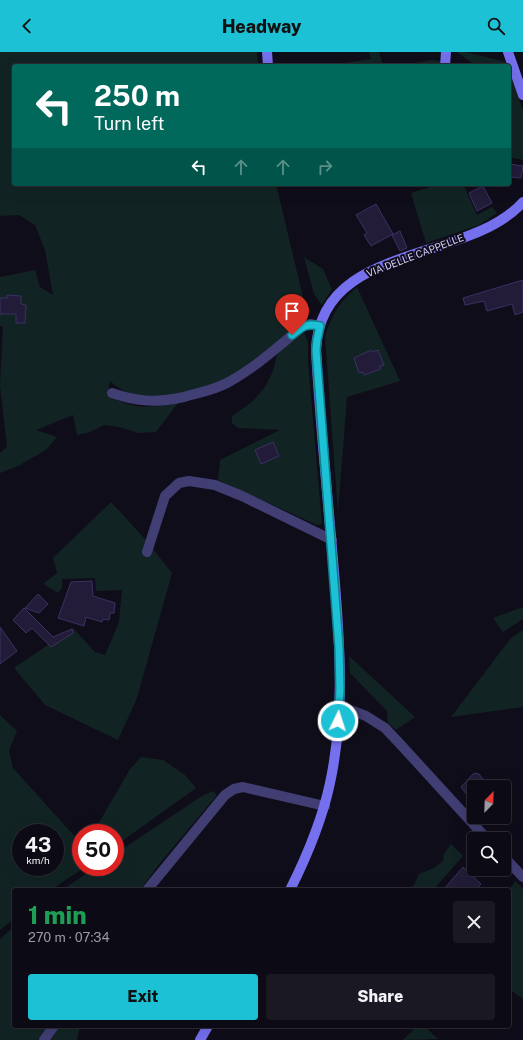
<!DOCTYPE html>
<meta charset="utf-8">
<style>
:root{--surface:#0c0a14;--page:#1a1822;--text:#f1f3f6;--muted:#9a9aa0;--line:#2c2b34;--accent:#1cc1d6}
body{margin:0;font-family:"Public Sans",sans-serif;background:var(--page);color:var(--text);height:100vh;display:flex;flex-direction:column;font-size:15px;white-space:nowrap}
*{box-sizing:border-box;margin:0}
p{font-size:13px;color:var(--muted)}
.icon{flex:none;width:22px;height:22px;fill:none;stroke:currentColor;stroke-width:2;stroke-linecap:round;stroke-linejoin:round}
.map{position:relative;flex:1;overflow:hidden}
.panel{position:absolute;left:12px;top:836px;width:499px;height:140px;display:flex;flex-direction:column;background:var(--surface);border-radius:4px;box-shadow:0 4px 16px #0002,0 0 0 1px var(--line)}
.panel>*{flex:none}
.top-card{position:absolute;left:12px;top:12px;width:499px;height:122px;border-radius:4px;box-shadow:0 4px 16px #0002,0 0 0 1px var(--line);background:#00695c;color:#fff;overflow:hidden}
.needle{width:26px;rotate:23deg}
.buttons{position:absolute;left:467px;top:728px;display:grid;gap:8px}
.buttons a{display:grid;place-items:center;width:44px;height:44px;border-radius:4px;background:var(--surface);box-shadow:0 4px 16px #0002,0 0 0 1px var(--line);font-size:20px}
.speed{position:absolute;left:12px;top:772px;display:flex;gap:8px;font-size:20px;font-weight:700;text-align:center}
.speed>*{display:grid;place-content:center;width:52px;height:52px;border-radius:50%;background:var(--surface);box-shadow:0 4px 16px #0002,0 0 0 1px var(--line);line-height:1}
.speed small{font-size:10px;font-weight:400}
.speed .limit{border:6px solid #d22;background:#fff;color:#111}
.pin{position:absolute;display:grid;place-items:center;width:34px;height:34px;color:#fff;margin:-41px -17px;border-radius:50% 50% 50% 0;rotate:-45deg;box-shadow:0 0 4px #0007}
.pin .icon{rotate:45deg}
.me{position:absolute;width:44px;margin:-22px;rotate:4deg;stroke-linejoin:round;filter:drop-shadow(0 0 3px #0008)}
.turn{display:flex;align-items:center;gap:14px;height:84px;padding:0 16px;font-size:18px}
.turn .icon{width:52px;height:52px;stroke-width:2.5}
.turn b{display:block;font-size:28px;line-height:34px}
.lanes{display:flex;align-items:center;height:38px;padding:0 16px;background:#0003;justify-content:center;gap:20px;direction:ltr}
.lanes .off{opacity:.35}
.round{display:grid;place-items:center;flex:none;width:42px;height:42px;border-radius:4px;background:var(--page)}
.headline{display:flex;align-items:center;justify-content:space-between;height:68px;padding:0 16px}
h1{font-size:24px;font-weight:800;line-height:30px;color:#1e9e55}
.action{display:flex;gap:8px;margin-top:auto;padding:8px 16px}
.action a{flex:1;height:46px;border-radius:4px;background:var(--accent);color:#111;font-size:16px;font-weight:800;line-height:46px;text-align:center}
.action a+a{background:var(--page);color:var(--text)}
header{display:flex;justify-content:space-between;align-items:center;height:52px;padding:0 16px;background:var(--accent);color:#111;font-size:18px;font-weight:800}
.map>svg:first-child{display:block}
</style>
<header><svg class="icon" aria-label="back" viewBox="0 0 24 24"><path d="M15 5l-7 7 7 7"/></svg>Headway<svg class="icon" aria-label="search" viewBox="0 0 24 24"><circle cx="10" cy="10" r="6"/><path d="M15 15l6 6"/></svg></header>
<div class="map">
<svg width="523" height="988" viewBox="0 0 523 988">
<rect width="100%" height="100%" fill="#100d1a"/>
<path fill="#112423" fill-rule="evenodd" d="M0,0H257L258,14H14V132H276L303,245L299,258L302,272C277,291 252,317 223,330C206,337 189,339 172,342C147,347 129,346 110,329L107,343C132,357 150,357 178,351L156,380L139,381L119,375L104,373L90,380L77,383L73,363L36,378L57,385L46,398L18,414L0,421V401L7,395L0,334L3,274H0V225L35,218L40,235L53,243L45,198L35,173L19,163L0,164Z
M369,0H379L383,14H338L342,11L371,7Z
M457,0H466L506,10L508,14H476Z
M431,8L440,9L439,14H399Z
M509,18L523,59V108L509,105Z
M439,132H463L477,163L492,155L497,161L479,173L426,191L411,141Z
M304,205L323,217L332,237L322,253L314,242Z
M357,235L400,329L347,345L338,460L325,285C332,262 339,251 357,235Z
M303,277L308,291V310L322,472L317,473L218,428L220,408L280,378L238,376L232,371V364L252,350L265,335L273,319L278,299Z
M111,450L145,487L172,521L137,646L118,688L45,653L14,616L73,576L95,600L105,603L119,570L122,538L96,539L95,526L62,527V536L58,541L43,532L57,521L53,506Z
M523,555V567L503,580L493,566Z
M523,578V655L451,665L511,586Z
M349,604L415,665L396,678L388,671L387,659L350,621Z
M0,663L17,679L9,698L13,716L78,788L81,789V815H85L51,838H14V867L0,878ZM21,781H55V815H21Z
M141,705L163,708L185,723L196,736L115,794V781H93L130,717Z
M213,739L217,743L160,811L140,838H62L96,815H115V802L202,744Z
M451,792L463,804L433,838H410L414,833L419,822L434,816L443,809L444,802Z
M516,829L523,837V947L509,937V838H508Z
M14,875V974H49L38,988H0V887Z
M60,974H80L77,988H50Z
M417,974H424L438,987L403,988Z"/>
<path fill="#221c39" stroke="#3b3162" d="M509,112L523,114L521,126L509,125Z
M483,134L492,151L477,159L469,141Z
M376,152L393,182L371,194L364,183L367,181L356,163Z
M400,179L407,196L400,199L392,183Z
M523,228V260L515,263L512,252L487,259L484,249L465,253L463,246Z
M7,243L21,244V252L26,253L25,271H16V262H0V246H7Z
M371,298L372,300L378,298L384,313L380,314L381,317L364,323L363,320L359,321L354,306Z
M273,390L279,404L261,412L255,398Z
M92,529L93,544L115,551L114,561H110L109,568L103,567L102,570L86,565L84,574L58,566L71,530Z
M38,542L48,552L39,561L25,556Z
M24,556L53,585L72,577L73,581L51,595L32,576L26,581L13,568Z
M0,575L17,599L0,612Z
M474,721L479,722L483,727L478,735H474L467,743L461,735Z
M463,815L481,832L476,838H443Z"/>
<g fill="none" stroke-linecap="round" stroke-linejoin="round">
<path stroke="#413e74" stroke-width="10" d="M112,341C138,350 156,351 184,345C198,341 214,338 227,331C255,316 279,294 303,274L310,272L320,274
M147,500L165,444L179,431L189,429L215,433L242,444L332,488
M147,838L225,743L234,737L243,735L325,754
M44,988L54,974"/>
<path stroke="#413e74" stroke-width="10" d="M340,654L366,664L385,676L401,693L487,787
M504,805L523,825"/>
<path stroke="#7570ed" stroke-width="10" d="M267,0L268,14
M508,0L523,43
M445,14L446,0
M290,838C307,804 322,769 330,731C345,662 340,591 334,520C328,446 320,372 316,298C320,190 468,212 523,150
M200,988L208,974"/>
</g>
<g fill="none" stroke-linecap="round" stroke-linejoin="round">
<defs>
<path id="route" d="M292,283C303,274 306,271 320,274L317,288L316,298L339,595L340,638L338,669"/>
</defs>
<use href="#route" stroke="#127d8b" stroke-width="10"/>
<use href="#route" stroke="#1cc1d6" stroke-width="7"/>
</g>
<g text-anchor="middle" stroke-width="4" stroke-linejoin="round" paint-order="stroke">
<g font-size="10" fill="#d3cdf9" stroke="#100d1a">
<text transform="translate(415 203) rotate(-21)" y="4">VIA DELLE CAPPELLE</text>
</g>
</g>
</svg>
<div class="buttons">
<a><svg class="needle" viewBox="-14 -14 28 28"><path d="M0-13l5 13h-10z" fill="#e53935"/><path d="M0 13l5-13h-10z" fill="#9a9aa0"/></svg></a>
<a><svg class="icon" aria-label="search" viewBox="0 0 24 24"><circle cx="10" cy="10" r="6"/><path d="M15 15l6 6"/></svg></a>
</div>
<div class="speed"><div>43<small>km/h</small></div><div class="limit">50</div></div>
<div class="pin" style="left:292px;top:283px;background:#d93025"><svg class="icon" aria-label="arrive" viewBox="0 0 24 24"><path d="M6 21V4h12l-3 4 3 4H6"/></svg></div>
<svg class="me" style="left:338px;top:669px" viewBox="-20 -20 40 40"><circle r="17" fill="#1cc1d6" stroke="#fff" stroke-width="3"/><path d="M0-11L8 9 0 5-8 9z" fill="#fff"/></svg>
<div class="top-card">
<div class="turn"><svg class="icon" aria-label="left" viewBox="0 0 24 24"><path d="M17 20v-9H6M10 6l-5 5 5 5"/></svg><div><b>250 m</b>Turn left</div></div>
<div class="lanes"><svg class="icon" aria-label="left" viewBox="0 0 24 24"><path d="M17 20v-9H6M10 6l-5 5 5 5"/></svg><svg class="icon off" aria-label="ahead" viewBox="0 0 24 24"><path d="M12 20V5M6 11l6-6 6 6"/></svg><svg class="icon off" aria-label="ahead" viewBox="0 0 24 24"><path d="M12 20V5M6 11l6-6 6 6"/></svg><svg class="icon off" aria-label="right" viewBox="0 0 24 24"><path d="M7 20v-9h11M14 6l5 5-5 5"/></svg></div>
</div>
<section class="panel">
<div class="headline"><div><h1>1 min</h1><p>270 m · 07:34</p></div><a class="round"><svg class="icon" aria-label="close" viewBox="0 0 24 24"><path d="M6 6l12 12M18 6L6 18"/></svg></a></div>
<div class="action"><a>Exit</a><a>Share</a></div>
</section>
</div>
